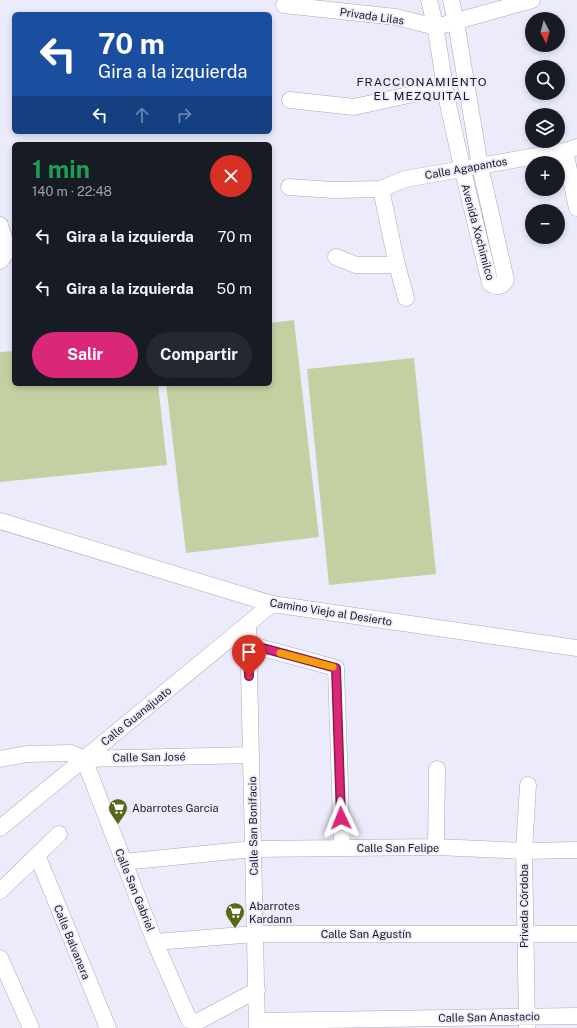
<!DOCTYPE html>
<html lang="es">
<meta charset="utf-8">
<style>
:root{--surface:#171b24;--page:#242831;--text:#f1f3f6;--muted:#9ea1a6;--accent:#db2777}
body{margin:0;font-family:"Public Sans",sans-serif;background:var(--page);color:var(--text);height:100vh;display:flex;flex-direction:column;font-size:15px;white-space:nowrap}
*{box-sizing:border-box;margin:0}
p{font-size:13px;color:var(--muted)}
.icon{flex:none;width:22px;height:22px;fill:none;stroke:currentColor;stroke-width:2;stroke-linecap:round;stroke-linejoin:round}
.map{position:relative;flex:1;overflow:hidden}
.details{position:absolute;left:12px;top:142px;width:260px;height:244px;display:flex;flex-direction:column;background:var(--surface);border-radius:6px;box-shadow:0 2px 6px #0003}
.details>*{flex:none}
.guide{position:absolute;left:12px;top:12px;width:260px;height:122px;border-radius:6px;box-shadow:0 2px 6px #0003;background:#1a4fa0;color:#fff;overflow:hidden}
.needle{width:26px;rotate:174deg}
.controls{position:absolute;left:525px;top:12px;display:grid;gap:8px}
.controls a{display:grid;place-items:center;width:40px;height:40px;border-radius:50%;background:var(--surface);box-shadow:0 2px 6px #0003;font-size:20px}
.pin{position:absolute;display:grid;place-items:center;width:34px;height:34px;color:#fff;margin:-41px -17px;border-radius:50% 50% 50% 0;rotate:-45deg;box-shadow:0 0 4px #0007}
.pin .icon{rotate:45deg}
.me{position:absolute;width:44px;margin:-22px;rotate:358deg;stroke-linejoin:round;filter:drop-shadow(0 0 3px #0008)}
.turn{display:flex;align-items:center;gap:14px;height:84px;padding:0 20px;font-size:18px}
.turn .icon{width:52px;height:52px;stroke-width:2.5}
.turn b{display:block;font-size:28px;line-height:34px}
.lanes{display:flex;align-items:center;height:38px;padding:0 20px;background:#0003;justify-content:center;gap:20px;direction:ltr}
.lanes .off{opacity:.35}
.round{display:grid;place-items:center;flex:none;width:42px;height:42px;border-radius:21px;background:var(--page)}
.summary{display:flex;align-items:center;justify-content:space-between;height:68px;padding:0 20px}
h1{font-size:24px;font-weight:700;line-height:30px;color:#1e9e55}
.action{display:flex;gap:8px;margin-top:auto;padding:8px 20px}
.action a{flex:1;height:46px;border-radius:24px;background:var(--accent);color:#fff;font-size:16px;font-weight:700;line-height:46px;text-align:center}
.action a+a{background:var(--page);color:var(--text)}
ul{padding:0;list-style:none}
li{display:flex;align-items:center;gap:12px;height:52px;padding:0 20px}
li div{flex:1}
li b{display:block;font-size:15px}
li em{font-style:normal}
.map>svg:first-child{display:block}
</style>
<div class="map">
<svg width="577" height="1028" viewBox="0 0 577 1028">
<rect width="100%" height="100%" fill="#ecebfc"/>
<path fill="#c3d1a2" d="M294,320L319,537L186,553L166,384H270V323Z
M14,351V384H158L167,465L0,482V352Z
M414,358L436,574L329,585L307,369Z"/>
<g fill="none" stroke-linecap="round" stroke-linejoin="round">
<defs>
<path id="minor" d="M429,0C438,33 441,66 447,99C460,161 475,222 490,283C496,288 502,287 506,280L480,166L456,22L451,0
M284,5L396,17L436,27L532,0
M290,100L354,107L445,87
M565,151L577,208
M289,187L333,190L381,189L405,179L565,151L577,147
M381,189L397,265L406,298
M0,225C4,238 11,251 0,261
M336,257L356,265H397
M0,521L272,604L577,648
M248,624L257,1028
M248,644L336,668L342,848
M0,759L27,754L71,753L84,759L251,755
M84,759L155,942L189,1020L197,1022L257,990
M0,828L272,604
M436,847L437,769
M37,855L108,1028
M123,862L253,849L436,847L524,851L577,850
M0,891L59,834
M155,942L255,934H577
M0,958L31,1028
M257,1021L577,1016
M527,1028L524,851L528,785"/>
</defs>
<use href="#minor" stroke="#a9a8b8" stroke-width="17"/>
<use href="#minor" stroke="#fff" stroke-width="16"/>
</g>
<g fill="none" stroke-linecap="round" stroke-linejoin="round">
<defs>
<path id="route" d="M249,676L248,644L336,668L341,818"/>
</defs>
<use href="#route" stroke="#8e194d" stroke-width="10"/>
<use href="#route" stroke="#db2777" stroke-width="7"/>
<path stroke="#f59e0b" stroke-width="7" d="M280,653L333,667"/>
</g>
<defs>
<symbol id="supermarket-pin" viewBox="-11 -11 22 30"><path d="M0 17L-7.5 6A9.5 9.5 0 1 1 7.5 6Z" fill="#576914" stroke="#ecebfc"/><path d="M-6-5.5h2.5l.6 2H6L4.5 2H-2.5L-4.4-4H-6ZM-1.5 3.2a1.3 1.3 0 1 0 .1 0ZM3 3.2a1.3 1.3 0 1 0 .1 0Z" fill="#fff"/></symbol>
</defs>
<g fill-rule="evenodd">
<use href="#supermarket-pin" x="107" y="797" width="22" height="30"/>
<use href="#supermarket-pin" x="224" y="901" width="22" height="30"/>
</g>
<g text-anchor="middle" stroke-width="3.5" stroke-linejoin="round" paint-order="stroke">
<g font-size="11" fill="#19191f" stroke="#ecebfc">
<text transform="translate(372 16) rotate(8)" y="4">Privada Lilas</text>
<text transform="translate(466 168) rotate(-10)" y="4">Calle Agapantos</text>
<text transform="translate(478 232) rotate(75)" y="4">Avenida Xochimilco</text>
<text transform="translate(331 612) rotate(9)" y="4">Camino Viejo al Desierto</text>
<text transform="translate(136 716) rotate(-39)" y="4">Calle Guanajuato</text>
<text transform="translate(149 757) rotate(-1)" y="4">Calle San José</text>
<text transform="translate(253 826) rotate(-91)" y="4">Calle San Bonifacio</text>
<text x="398" y="852">Calle San Felipe</text>
<text transform="translate(135 890) rotate(68)" y="4">Calle San Gabriel</text>
<text transform="translate(524 906) rotate(-90)" y="4">Privada Córdoba</text>
<text x="366" y="938">Calle San Agustín</text>
<text transform="translate(72 942) rotate(68)" y="4">Calle Balvanera</text>
<text transform="translate(489 1017) rotate(-1)" y="4">Calle San Anastacio</text>
</g>
<g font-size="11" fill="#19191f" stroke="#ecebfc" text-anchor="start">
<text x="132" y="812">Abarrotes Garcia</text>
<text x="249" y="910">Abarrotes<tspan x="249" dy="13">Kardann</tspan></text>
</g>
<g font-size="12" letter-spacing="1" fill="#19191f" stroke="#ecebfc">
<text x="422" y="86">FRACCIONAMIENTO<tspan x="422" dy="14">EL MEZQUITAL</tspan></text>
</g>
</g>
</svg>
<div class="controls">
<a><svg class="needle" viewBox="-14 -14 28 28"><path d="M0-13l5 13h-10z" fill="#e53935"/><path d="M0 13l5-13h-10z" fill="#9ea1a6"/></svg></a>
<a><svg class="icon" aria-label="search" viewBox="0 0 24 24"><circle cx="10" cy="10" r="6"/><path d="M15 15l6 6"/></svg></a>
<a><svg class="icon" aria-label="layers" viewBox="0 0 24 24"><path d="M12 4l9 5-9 5-9-5zM3 14l9 5 9-5"/></svg></a>
<a>+</a>
<a>−</a>
</div>
<div class="pin" style="left:249px;top:676px;background:#d93025"><svg class="icon" aria-label="arrive" viewBox="0 0 24 24"><path d="M6 21V4h12l-3 4 3 4H6"/></svg></div>
<svg class="me" style="left:341px;top:818px" viewBox="-20 -20 40 40"><path d="M0-17L14 15 0 8-14 15z" fill="#db2777" stroke="#fff" stroke-width="4"/></svg>
<div class="guide">
<div class="turn"><svg class="icon" aria-label="left" viewBox="0 0 24 24"><path d="M17 20v-9H6M10 6l-5 5 5 5"/></svg><div><b>70 m</b>Gira a la izquierda</div></div>
<div class="lanes"><svg class="icon" aria-label="left" viewBox="0 0 24 24"><path d="M17 20v-9H6M10 6l-5 5 5 5"/></svg><svg class="icon off" aria-label="ahead" viewBox="0 0 24 24"><path d="M12 20V5M6 11l6-6 6 6"/></svg><svg class="icon off" aria-label="right" viewBox="0 0 24 24"><path d="M7 20v-9h11M14 6l5 5-5 5"/></svg></div>
</div>
<section class="details">
<div class="summary"><div><h1>1 min</h1><p>140 m · 22:48</p></div><a class="round" style="background:#d93025;color:#fff"><svg class="icon" aria-label="close" viewBox="0 0 24 24"><path d="M6 6l12 12M18 6L6 18"/></svg></a></div>
<ul>
<li><svg class="icon" aria-label="left" viewBox="0 0 24 24"><path d="M17 20v-9H6M10 6l-5 5 5 5"/></svg><div><b>Gira a la izquierda</b></div><em>70 m</em></li>
<li><svg class="icon" aria-label="left" viewBox="0 0 24 24"><path d="M17 20v-9H6M10 6l-5 5 5 5"/></svg><div><b>Gira a la izquierda</b></div><em>50 m</em></li>
</ul>
<div class="action"><a>Salir</a><a>Compartir</a></div>
</section>
</div>
